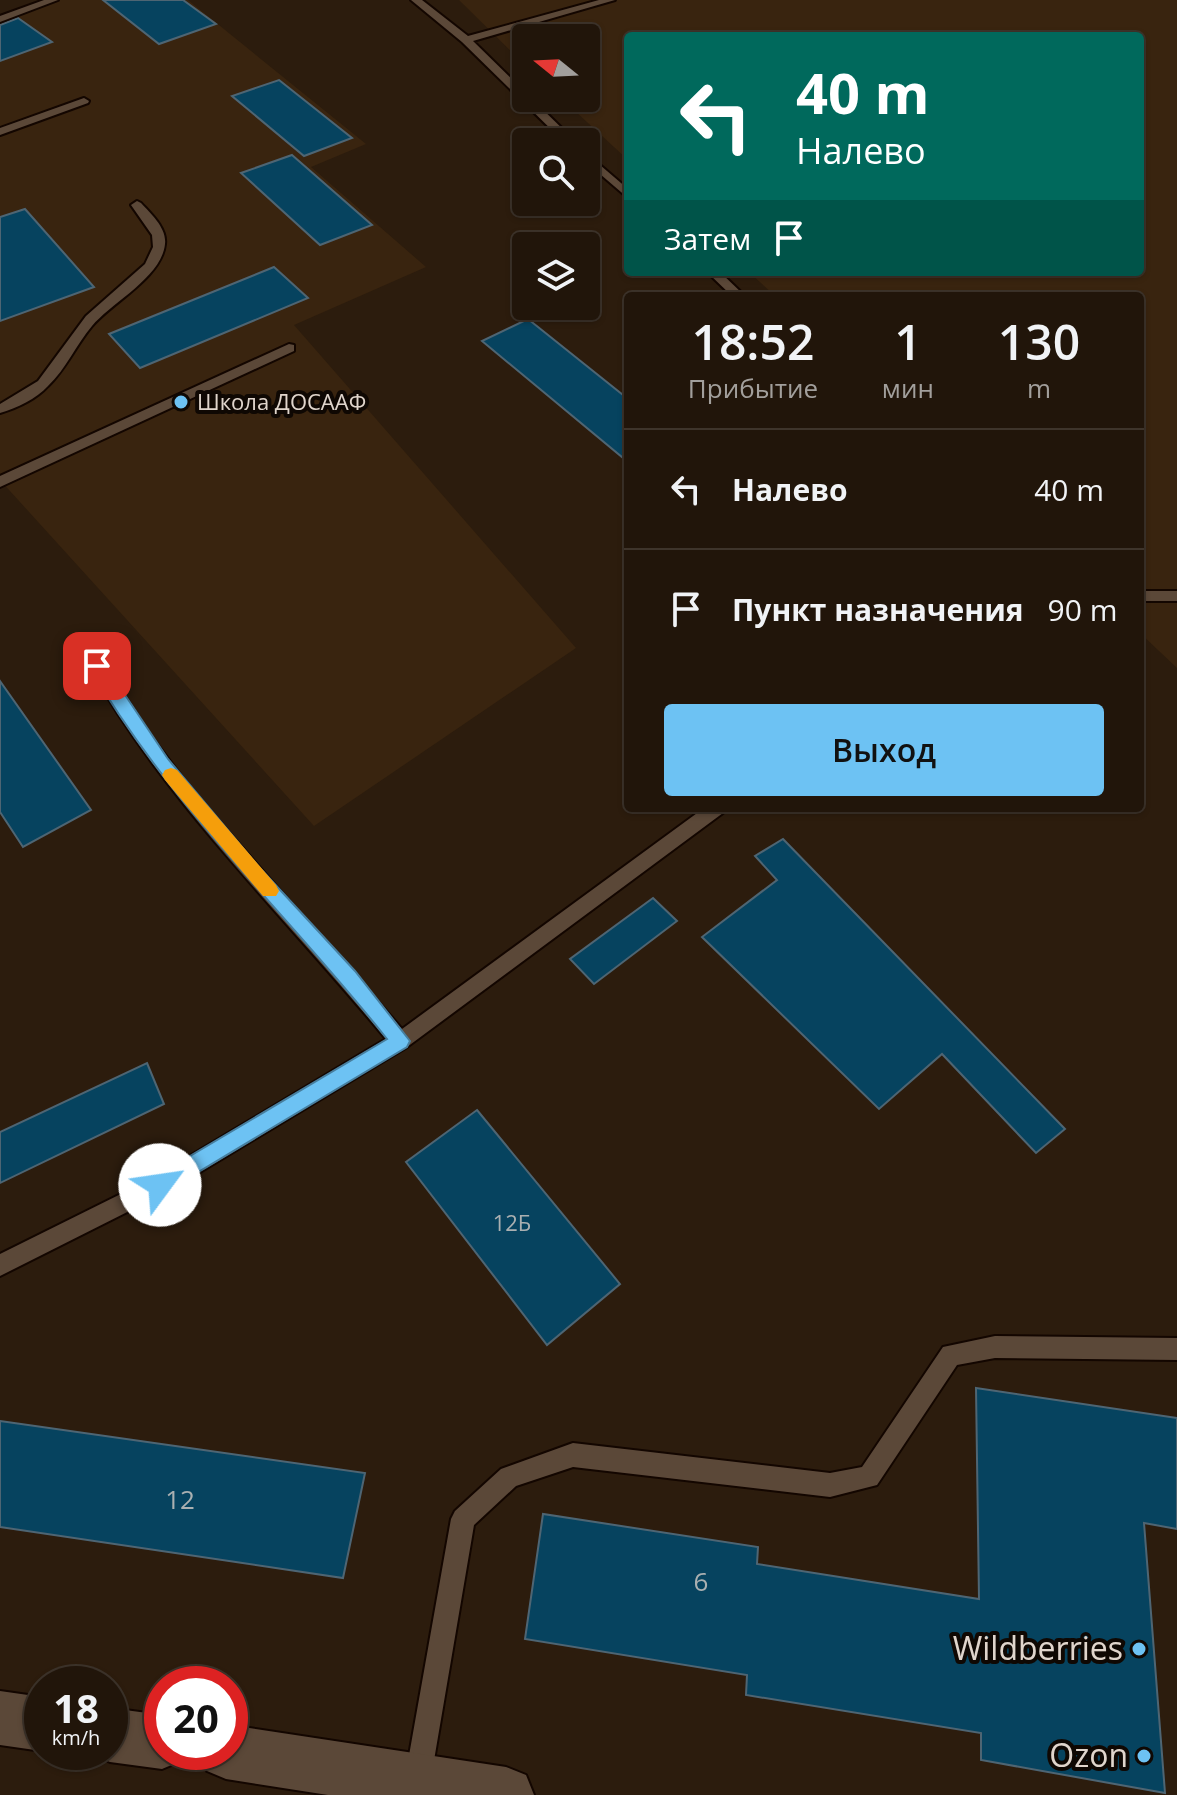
<!DOCTYPE html>
<html lang="ru">
<meta charset="utf-8">
<style>
:root{--surface:#21150a;--page:#2d2218;--text:#f1f3f6;--muted:#a29f9c;--line:#3e342b;--accent:#6dc2f3}
body{margin:0;font-family:"Open Sans",sans-serif;background:var(--page);color:var(--text);height:100vh;display:flex;flex-direction:column;font-size:30px;white-space:nowrap}
*{box-sizing:border-box;margin:0}
p{font-size:26px;color:var(--muted)}
.icon{flex:none;width:44px;height:44px;fill:none;stroke:currentColor;stroke-width:2;stroke-linecap:round;stroke-linejoin:round}
.map{position:relative;flex:1;overflow:hidden}
.panel{position:absolute;left:624px;top:292px;width:520px;height:520px;display:flex;flex-direction:column;background:var(--surface);border-radius:8px;box-shadow:0 2px 6px #0004,0 0 0 2px var(--line)}
.panel>*{flex:none}
.hud{position:absolute;left:624px;top:32px;width:520px;height:244px;border-radius:8px;box-shadow:0 2px 6px #0004,0 0 0 2px var(--line);background:#00695c;color:#fff;overflow:hidden}
.needle{width:52px;rotate:288deg}
.fabs{position:absolute;left:512px;top:24px;display:grid;gap:16px}
.fabs a{display:grid;place-items:center;width:88px;height:88px;border-radius:8px;background:var(--surface);box-shadow:0 2px 6px #0004,0 0 0 2px var(--line);font-size:40px}
.speed{position:absolute;left:24px;top:1666px;display:flex;gap:16px;font-size:40px;font-weight:700;text-align:center}
.speed>*{display:grid;place-content:center;width:104px;height:104px;border-radius:50%;background:var(--surface);box-shadow:0 2px 6px #0004,0 0 0 2px var(--line);line-height:1}
.speed small{font-size:20px;font-weight:400}
.speed .limit{border:12px solid #d22;background:#fff;color:#111}
.pin{position:absolute;display:grid;place-items:center;width:68px;height:68px;color:#fff;margin:-34px;border-radius:16px;box-shadow:0 4px 12px #0006}
.me{position:absolute;width:88px;margin:-44px;rotate:59deg;stroke-linejoin:round;filter:drop-shadow(0 0 6px #0008)}
.turn{display:flex;align-items:center;gap:28px;height:168px;padding:0 40px;font-size:36px}
.turn .icon{width:104px;height:104px;stroke-width:2.5}
.turn b{display:block;font-size:56px;line-height:68px}
.then{display:flex;align-items:center;height:76px;padding:0 40px;background:#0003;gap:16px;font-size:30px}
.eta{display:flex;justify-content:space-evenly;align-items:center;height:136px;text-align:center}
.eta b{font-size:48px;font-weight:600;line-height:56px}
.cta{display:flex;gap:16px;margin-top:auto;padding:16px 40px}
.cta a{flex:1;height:92px;border-radius:8px;background:var(--accent);color:#111;font-size:32px;font-weight:600;line-height:92px;text-align:center}
ul{padding:0;list-style:none}
li{display:flex;align-items:center;gap:24px;height:120px;padding:0 40px;border-top:2px solid var(--line)}
li div{flex:1}
li b{display:block;font-size:30px}
li em{font-style:normal}
.map>svg:first-child{display:block}
</style>
<div class="map">
<svg width="1177" height="1795" viewBox="0 0 1177 1795">
<rect width="100%" height="100%" fill="#2c1c0d"/>
<path fill="#39240f" d="M43,0H188L366,144L311,167L426,267L294,325L576,648L314,826L0,480V16Z
M459,0H1177V668L1140,633V296H775L749,272H1140V36H628V160L561,98H586V38H526V66Z"/>
<path fill="#06435f" stroke="#4e6573" stroke-width="2" d="M103,0H183L216,24L159,44Z
M18,18L52,42L0,61V25Z
M279,80L352,138L304,156L232,96Z
M292,155L372,225L320,245L241,173Z
M25,209L94,287L0,321V217Z
M274,267L308,298L140,368L109,334Z
M528,319L628,399V462L482,341Z
M0,681L91,810L23,847L0,812Z
M783,839L1065,1129L1036,1153L942,1054L879,1109L702,937L777,880L755,856Z
M653,898L677,921L594,984L570,959Z
M147,1063L164,1104L0,1183V1132Z
M477,1110L620,1284L547,1345L406,1162Z
M976,1388L1177,1418V1529L1144,1523L1165,1793L981,1760V1733L746,1695L747,1675L525,1639L543,1514L758,1547L757,1564L979,1599Z
M0,1421L365,1473L343,1578L0,1527Z"/>
<g fill="none" stroke-linecap="round" stroke-linejoin="round">
<defs>
<path id="service" d="M44,0H58L0,22V16Z
M411,0H422L468,36L599,0H615L473,41L526,93V98H531L576,142H564L462,42Z
M84,98L89,101L88,103L0,135V128Z
M586,153L628,189V198L586,162Z
M137,201L141,203C151,214 167,228 165,244C162,277 111,303 92,326C76,345 66,369 48,386C36,399 17,408 0,413V404L38,381L86,316L145,264L153,247L152,235L131,205Z
M707,272H720L745,296H732Z
M289,344L294,345V351L0,487V476Z
M1140,591H1177V601H1140Z
M97,660L103,662L150,735L195,794L402,1029L704,808H726L723,813L407,1047L167,1192L0,1276V1254L153,1178L386,1039C285,916 168,806 89,666Z
M995,1336L1177,1338V1360L995,1358L957,1365L877,1485L830,1497L573,1467L516,1486L474,1525L431,1778L427,1787L418,1791L409,1787L405,1778L451,1519L455,1511L501,1469L573,1443L830,1473L862,1467L943,1347Z"/>
<path id="minor" d="M0,1691L42,1697V1751L0,1745Z
M110,1708L162,1715V1752H185L181,1761L162,1769L110,1762L91,1754L110,1752Z
M230,1725L506,1767L526,1775L534,1795H328L226,1779L207,1771L199,1752H230Z"/>
</defs>
<use href="#service" stroke="#130600" stroke-width="4"/>
<use href="#minor" stroke="#130600" stroke-width="4"/>
<use href="#service" fill="#5b4838" fill-rule="evenodd"/>
<use href="#minor" fill="#5b4838" fill-rule="evenodd"/>
</g>
<path fill="#6dc2f3" stroke="#477e9e" stroke-width="2" d="M97,660L103,662L168,759L259,867L355,971L410,1041L407,1047L160,1195L153,1192L150,1185L153,1178L387,1039C288,914 169,806 89,666Z"/>
<path fill="#f59e0b" d="M171,768L177,770L276,885L279,891L276,896H263L165,780L162,775L165,770Z"/>
<g fill="#6dc2f3" stroke="#0f0803" stroke-width="3">
<circle cx="181" cy="402" r="8"/>
<circle cx="1139" cy="1649" r="8"/>
<circle cx="1144" cy="1756" r="8"/>
</g>
<g text-anchor="middle" stroke-width="8" stroke-linejoin="round" paint-order="stroke">
<g font-size="22" fill="#e0d5cc" stroke="#0f0803" text-anchor="start">
<text x="197" y="410">Школа ДОСААФ</text>
</g>
<g font-size="22" fill="#aab0b1">
<text x="512" y="1231">12Б</text>
</g>
<g font-size="26" fill="#aab0b1">
<text x="180" y="1509">12</text>
<text x="701" y="1591">6</text>
</g>
<g font-size="32" fill="#e0d5cc" stroke="#0f0803" text-anchor="end">
<text x="1123" y="1660">Wildberries</text>
<text x="1128" y="1767">Ozon</text>
</g>
</g>
</svg>
<div class="fabs">
<a><svg class="needle" viewBox="-14 -14 28 28"><path d="M0-13l5 13h-10z" fill="#e53935"/><path d="M0 13l5-13h-10z" fill="#a29f9c"/></svg></a>
<a><svg class="icon" aria-label="search" viewBox="0 0 24 24"><circle cx="10" cy="10" r="6"/><path d="M15 15l6 6"/></svg></a>
<a><svg class="icon" aria-label="layers" viewBox="0 0 24 24"><path d="M12 4l9 5-9 5-9-5zM3 14l9 5 9-5"/></svg></a>
</div>
<div class="speed"><div>18<small>km/h</small></div><div class="limit">20</div></div>
<div class="pin" style="left:97px;top:666px;background:#d93025"><svg class="icon" aria-label="arrive" viewBox="0 0 24 24"><path d="M6 21V4h12l-3 4 3 4H6"/></svg></div>
<svg class="me" style="left:160px;top:1185px" viewBox="-20 -20 40 40"><circle r="19" fill="#fff"/><path d="M0-13L10 11 0 6-10 11z" fill="#6dc2f3"/></svg>
<div class="hud">
<div class="turn"><svg class="icon" aria-label="left" viewBox="0 0 24 24"><path d="M17 20v-9H6M10 6l-5 5 5 5"/></svg><div><b>40 m</b>Налево</div></div>
<div class="then">Затем<svg class="icon" aria-label="arrive" viewBox="0 0 24 24"><path d="M6 21V4h12l-3 4 3 4H6"/></svg></div>
</div>
<section class="panel">
<div class="eta">
<div><b>18:52</b><p>Прибытие</p></div>
<div><b>1</b><p>мин</p></div>
<div><b>130</b><p>m</p></div>
</div>
<ul>
<li><svg class="icon" aria-label="left" viewBox="0 0 24 24"><path d="M17 20v-9H6M10 6l-5 5 5 5"/></svg><div><b>Налево</b></div><em>40 m</em></li>
<li><svg class="icon" aria-label="arrive" viewBox="0 0 24 24"><path d="M6 21V4h12l-3 4 3 4H6"/></svg><div><b>Пункт назначения</b></div><em>90 m</em></li>
</ul>
<div class="cta"><a>Выход</a></div>
</section>
</div>
